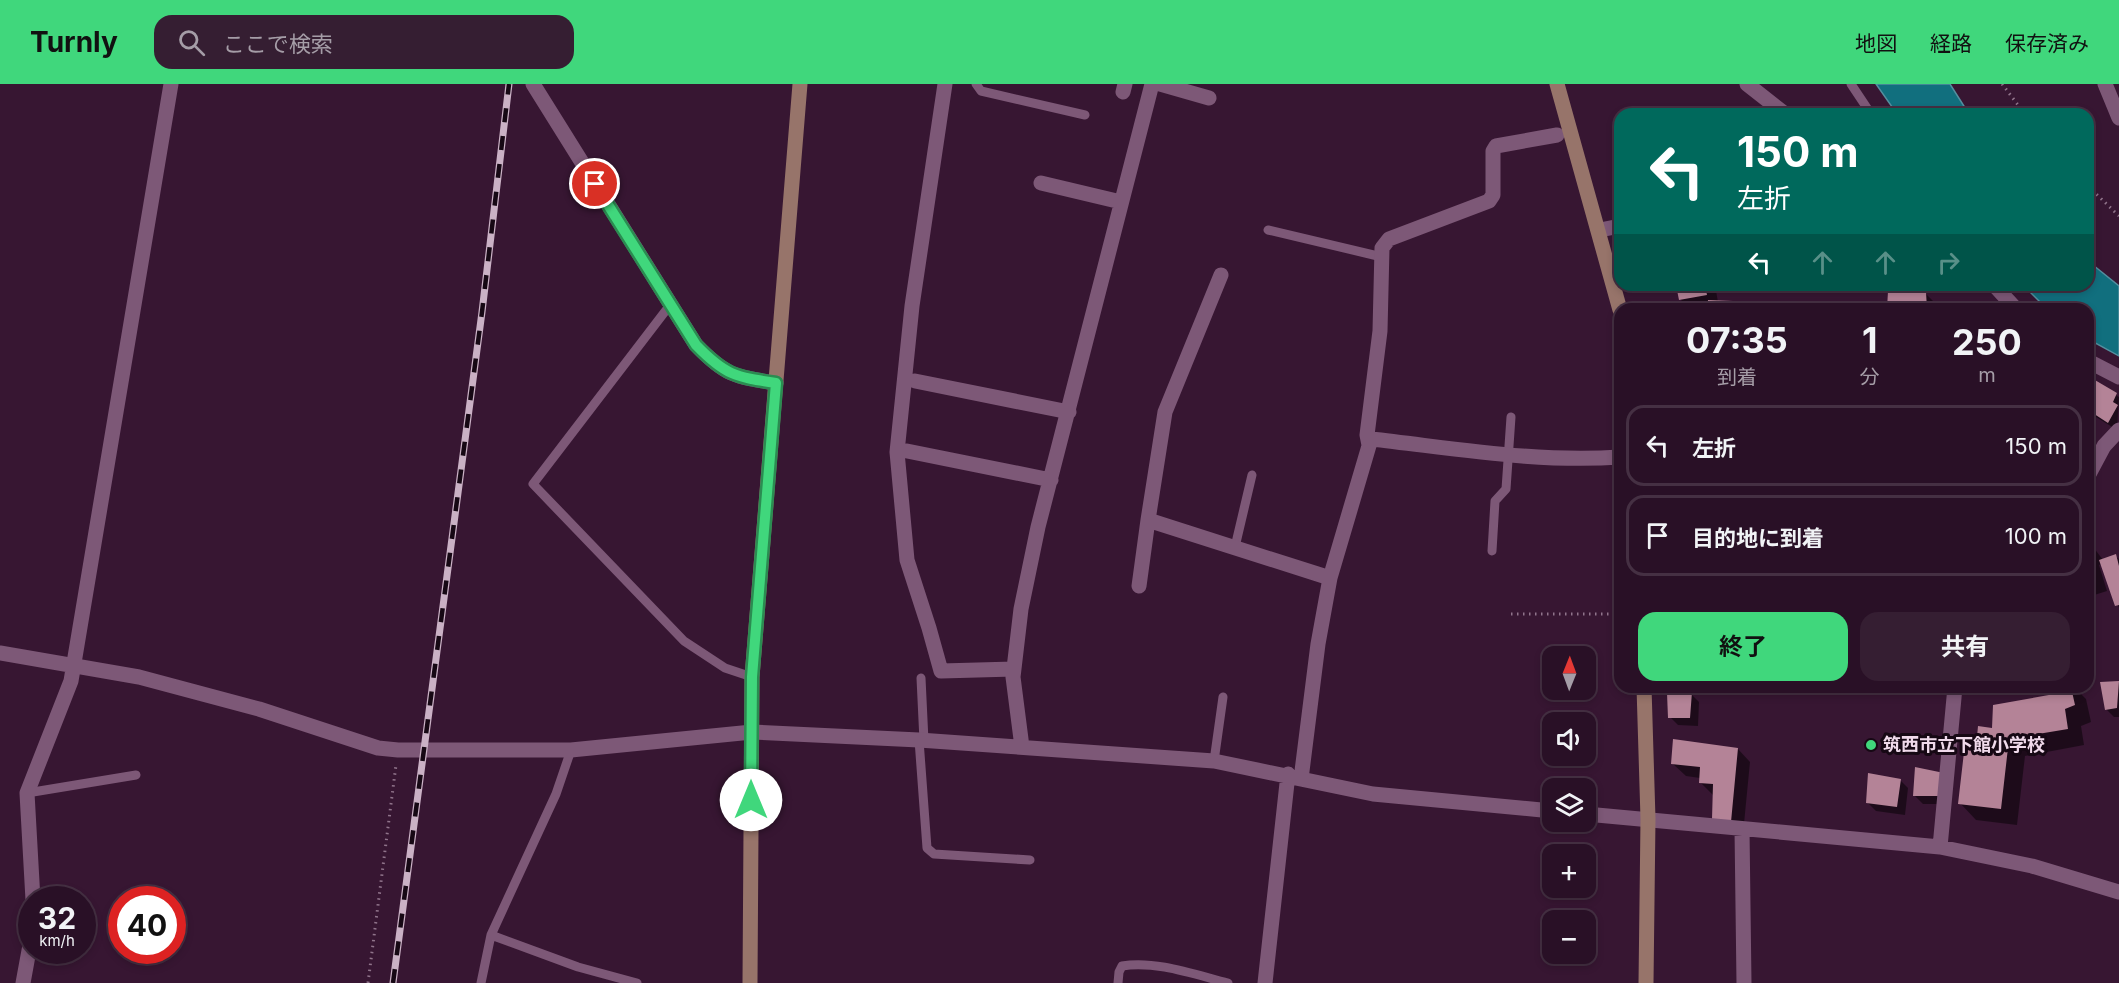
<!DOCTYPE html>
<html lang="ja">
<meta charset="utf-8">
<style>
:root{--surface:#291026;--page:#351e32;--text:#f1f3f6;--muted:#a59da7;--line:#453043;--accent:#40d77c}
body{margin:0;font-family:Inter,"Noto Sans JP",sans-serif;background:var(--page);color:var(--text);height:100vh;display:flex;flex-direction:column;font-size:22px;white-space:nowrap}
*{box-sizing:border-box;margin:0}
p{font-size:20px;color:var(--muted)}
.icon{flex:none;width:33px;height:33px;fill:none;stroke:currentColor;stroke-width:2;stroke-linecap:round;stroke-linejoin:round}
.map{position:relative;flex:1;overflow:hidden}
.sheet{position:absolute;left:1614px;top:219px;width:480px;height:390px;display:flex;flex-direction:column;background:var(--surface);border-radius:18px;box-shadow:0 3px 9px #0003,0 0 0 2px var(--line)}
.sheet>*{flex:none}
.banner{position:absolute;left:1614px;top:24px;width:480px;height:183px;border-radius:18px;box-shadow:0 3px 9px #0003,0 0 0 2px var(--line);background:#00695c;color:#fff;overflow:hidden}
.needle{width:39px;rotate:1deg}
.tools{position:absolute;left:1542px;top:562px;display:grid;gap:12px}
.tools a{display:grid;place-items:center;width:54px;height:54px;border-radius:12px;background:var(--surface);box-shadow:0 3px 9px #0003,0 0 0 2px var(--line);font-size:30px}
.speed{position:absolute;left:18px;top:802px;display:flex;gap:12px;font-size:30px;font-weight:700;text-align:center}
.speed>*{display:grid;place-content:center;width:78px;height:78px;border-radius:50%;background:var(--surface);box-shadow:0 3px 9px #0003,0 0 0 2px var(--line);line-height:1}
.speed small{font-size:15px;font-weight:400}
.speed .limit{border:9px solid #d22;background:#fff;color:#111}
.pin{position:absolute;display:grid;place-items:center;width:51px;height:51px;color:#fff;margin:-26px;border:3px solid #fff;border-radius:50%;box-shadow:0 2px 6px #0007}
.me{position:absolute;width:66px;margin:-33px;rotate:0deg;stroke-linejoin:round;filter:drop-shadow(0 0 4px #0008)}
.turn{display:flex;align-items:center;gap:21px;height:126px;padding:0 24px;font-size:27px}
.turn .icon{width:78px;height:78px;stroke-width:2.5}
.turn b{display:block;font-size:42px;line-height:51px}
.lanes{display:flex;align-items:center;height:57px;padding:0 24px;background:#0003;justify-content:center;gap:30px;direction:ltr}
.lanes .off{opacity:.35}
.eta{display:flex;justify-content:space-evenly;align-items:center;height:102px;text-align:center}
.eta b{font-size:36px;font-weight:700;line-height:42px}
.action{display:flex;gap:12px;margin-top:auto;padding:12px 24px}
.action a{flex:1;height:69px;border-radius:18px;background:var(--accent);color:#111;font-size:24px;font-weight:700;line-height:69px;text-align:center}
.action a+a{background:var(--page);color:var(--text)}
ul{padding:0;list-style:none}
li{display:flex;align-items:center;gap:18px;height:81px;margin:0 12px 9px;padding:0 12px;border:3px solid var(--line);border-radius:18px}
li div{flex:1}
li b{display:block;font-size:22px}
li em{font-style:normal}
header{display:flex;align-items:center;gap:36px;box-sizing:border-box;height:84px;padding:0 30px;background:var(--accent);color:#111}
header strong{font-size:28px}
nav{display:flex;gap:33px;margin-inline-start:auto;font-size:21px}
.search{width:420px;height:54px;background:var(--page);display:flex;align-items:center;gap:15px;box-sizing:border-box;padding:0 21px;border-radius:18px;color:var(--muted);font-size:22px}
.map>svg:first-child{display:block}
</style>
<header>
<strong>Turnly</strong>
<div class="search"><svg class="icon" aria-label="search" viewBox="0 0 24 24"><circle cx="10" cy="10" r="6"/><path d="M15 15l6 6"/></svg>ここで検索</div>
<nav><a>地図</a><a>経路</a><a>保存済み</a></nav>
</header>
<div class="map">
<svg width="2119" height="899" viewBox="0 0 2119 899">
<rect width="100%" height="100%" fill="#371632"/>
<path fill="#116f7e" stroke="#548f9f" stroke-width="1.5" d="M1876,0H1950L1969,30H1897Z
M2088,177L2119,202V272L2088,255V225H2047L2023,201H2088Z"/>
<path fill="#0007" d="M1678,201H1715L1718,218L1757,219L1763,225H1690L1680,215Z
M1925,209L1941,225H1888Z
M2088,295L2119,313L2117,346L2088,328Z
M2088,456L2103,476L2115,472L2119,475V524L2102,480L2099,481L2107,507L2088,513Z
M2119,598V633H2114L2106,625L2102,599Z
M1672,603H1701V607H1676Z
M2060,603H2074L2086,615L2091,638L2081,642L2084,661L2025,672L2017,741L1976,736L1960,719L1979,655L2062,610Z
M1691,610L1699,618L1698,642L1678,641L1670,633Z
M1738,665L1750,678L1743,750L1726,747L1713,711L1700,698V694L1686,692L1673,680Z
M1943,690L1950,720H1923L1914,711Z
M1900,696L1908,704L1905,731L1876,727L1867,718Z"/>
<path fill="#b48397" d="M1676,201H1705L1707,211L1679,216Z
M1888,207L1926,208L1927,225H1887Z
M1708,216L1758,218V225H1707Z
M1809,218L1843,219V225H1810Z
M2088,292L2117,309L2113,318L2118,321L2108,339L2088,326Z
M2116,470L2119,482V521L2115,522L2099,476Z
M2088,472L2096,495L2088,497Z
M2119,597L2117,624L2105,626L2100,598Z
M2058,603H2071L2075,621L2065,625L2068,645L2009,655L2001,725L1958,720L1966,651L1977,653L1978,642L1992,644L1993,621L2060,609Z
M1692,608L1690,634H1668L1667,609Z
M1673,655L1738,664L1731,738L1712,735L1713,700L1699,699L1700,683L1671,680Z
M1915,683L1944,689L1943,712H1913Z
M1868,689L1901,695L1897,723L1866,719Z"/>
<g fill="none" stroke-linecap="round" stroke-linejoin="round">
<path stroke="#90748b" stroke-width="3" stroke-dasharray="1.5 4.5" stroke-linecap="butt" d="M2002,0L2025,30
M2088,102L2119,132
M1511,530H1620
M368,899L396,681"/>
<path stroke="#7d5877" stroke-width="9" d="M976,0L981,7L1085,31
M1851,0L1871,30
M1268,146L1382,173
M670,221L533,400L684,557L725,584L752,593
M1235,463L1252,391
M1492,467L1495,417L1506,405L1511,333
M921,594L924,657
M919,656L927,764L934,770L1030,776
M1214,677L1223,613
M27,709L136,691
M491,851L578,883L637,899
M481,899L491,851L556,710L571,666
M1118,899L1119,888L1122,882C1155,876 1196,891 1228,899"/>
<path stroke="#7d5877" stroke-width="15" d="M533,0L696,261C725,291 734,293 776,299
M945,0L912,222L897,368L907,476L929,544L941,587L1014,585
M1160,0L1209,14
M1747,0L1785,30
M2105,0L2119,34
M1123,8L1125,0
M1041,99L1121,118
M1600,146L1620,142
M1994,201L2016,225
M2088,277L2119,293
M915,297L1069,328
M1369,361L1367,351L1380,247L1382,164L1389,155L1489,117L1493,111V67L1496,62L1557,51
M907,367L1051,396
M2088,392L2104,362L2119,346
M1148,436L1165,328L1221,191
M1139,502L1148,436L1330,494
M0,569L139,593L259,625L378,664L398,666H571L752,648L919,656L1214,677L1373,710L1552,727
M1022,663L1013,593L1021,525L1038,443L1152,0
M1301,695L1318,560L1330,494L1371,355C1453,364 1538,379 1620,373
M1586,730L1940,763L2032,782L2119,808
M1742,745L1744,899
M1940,763L1955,603
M33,816L27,709L71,597L171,0
M23,899L32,850
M1265,899L1288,690"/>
<path stroke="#97746a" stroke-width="15" d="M1557,0L1620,226
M1644,603L1648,735L1646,899
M750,899L752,593L800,0"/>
<defs>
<path id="rail" d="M393,899L482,228L509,0"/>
</defs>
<use href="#rail" stroke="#cab1c5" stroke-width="7"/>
<use href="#rail" stroke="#160814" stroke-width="4.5" stroke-dasharray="14" stroke-linecap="butt"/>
</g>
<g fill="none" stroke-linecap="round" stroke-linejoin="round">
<defs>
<path id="route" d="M595,100L696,261C725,291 735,293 776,299L752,593L751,716"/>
</defs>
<use href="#route" stroke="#2a8c51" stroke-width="15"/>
<use href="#route" stroke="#40d77c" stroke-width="10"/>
</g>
<circle fill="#40d77c" stroke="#160814" stroke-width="2" cx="1871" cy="661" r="6"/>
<g text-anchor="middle" stroke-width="6" stroke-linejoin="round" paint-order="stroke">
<g font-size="18" font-weight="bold" fill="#f0daeb" stroke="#160814" text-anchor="start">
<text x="1883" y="667">筑西市立下館小学校</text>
</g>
</g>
</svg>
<div class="tools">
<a><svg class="needle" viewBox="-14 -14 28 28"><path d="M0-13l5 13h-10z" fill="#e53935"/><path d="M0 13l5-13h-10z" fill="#a59da7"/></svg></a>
<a><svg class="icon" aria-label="sound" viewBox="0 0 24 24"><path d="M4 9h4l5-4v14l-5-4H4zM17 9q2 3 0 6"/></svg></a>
<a><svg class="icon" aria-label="layers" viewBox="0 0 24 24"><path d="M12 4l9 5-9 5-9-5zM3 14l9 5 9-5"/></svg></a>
<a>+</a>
<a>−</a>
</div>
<div class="speed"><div>32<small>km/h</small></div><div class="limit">40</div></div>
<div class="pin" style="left:595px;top:100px;background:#d93025"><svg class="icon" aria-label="arrive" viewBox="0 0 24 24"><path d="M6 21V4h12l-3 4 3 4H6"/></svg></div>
<svg class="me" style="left:751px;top:716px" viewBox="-20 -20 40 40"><circle r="19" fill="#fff"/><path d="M0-13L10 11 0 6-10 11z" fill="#40d77c"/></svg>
<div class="banner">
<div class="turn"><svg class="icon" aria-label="left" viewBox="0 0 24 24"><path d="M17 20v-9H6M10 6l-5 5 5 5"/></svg><div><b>150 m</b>左折</div></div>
<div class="lanes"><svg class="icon" aria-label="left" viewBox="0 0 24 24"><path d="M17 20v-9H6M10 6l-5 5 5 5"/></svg><svg class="icon off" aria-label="ahead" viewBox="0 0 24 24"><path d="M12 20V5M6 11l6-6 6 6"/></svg><svg class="icon off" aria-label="ahead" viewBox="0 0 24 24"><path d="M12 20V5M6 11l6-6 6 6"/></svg><svg class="icon off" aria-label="right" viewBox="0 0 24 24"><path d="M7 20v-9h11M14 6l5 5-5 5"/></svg></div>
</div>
<section class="sheet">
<div class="eta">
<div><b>07:35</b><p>到着</p></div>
<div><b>1</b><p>分</p></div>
<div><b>250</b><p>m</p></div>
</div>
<ul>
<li><svg class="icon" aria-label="left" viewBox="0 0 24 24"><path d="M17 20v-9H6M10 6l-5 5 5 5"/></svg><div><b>左折</b></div><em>150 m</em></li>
<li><svg class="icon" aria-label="arrive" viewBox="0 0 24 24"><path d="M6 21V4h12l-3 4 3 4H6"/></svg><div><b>目的地に到着</b></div><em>100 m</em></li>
</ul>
<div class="action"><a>終了</a><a>共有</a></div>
</section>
</div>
